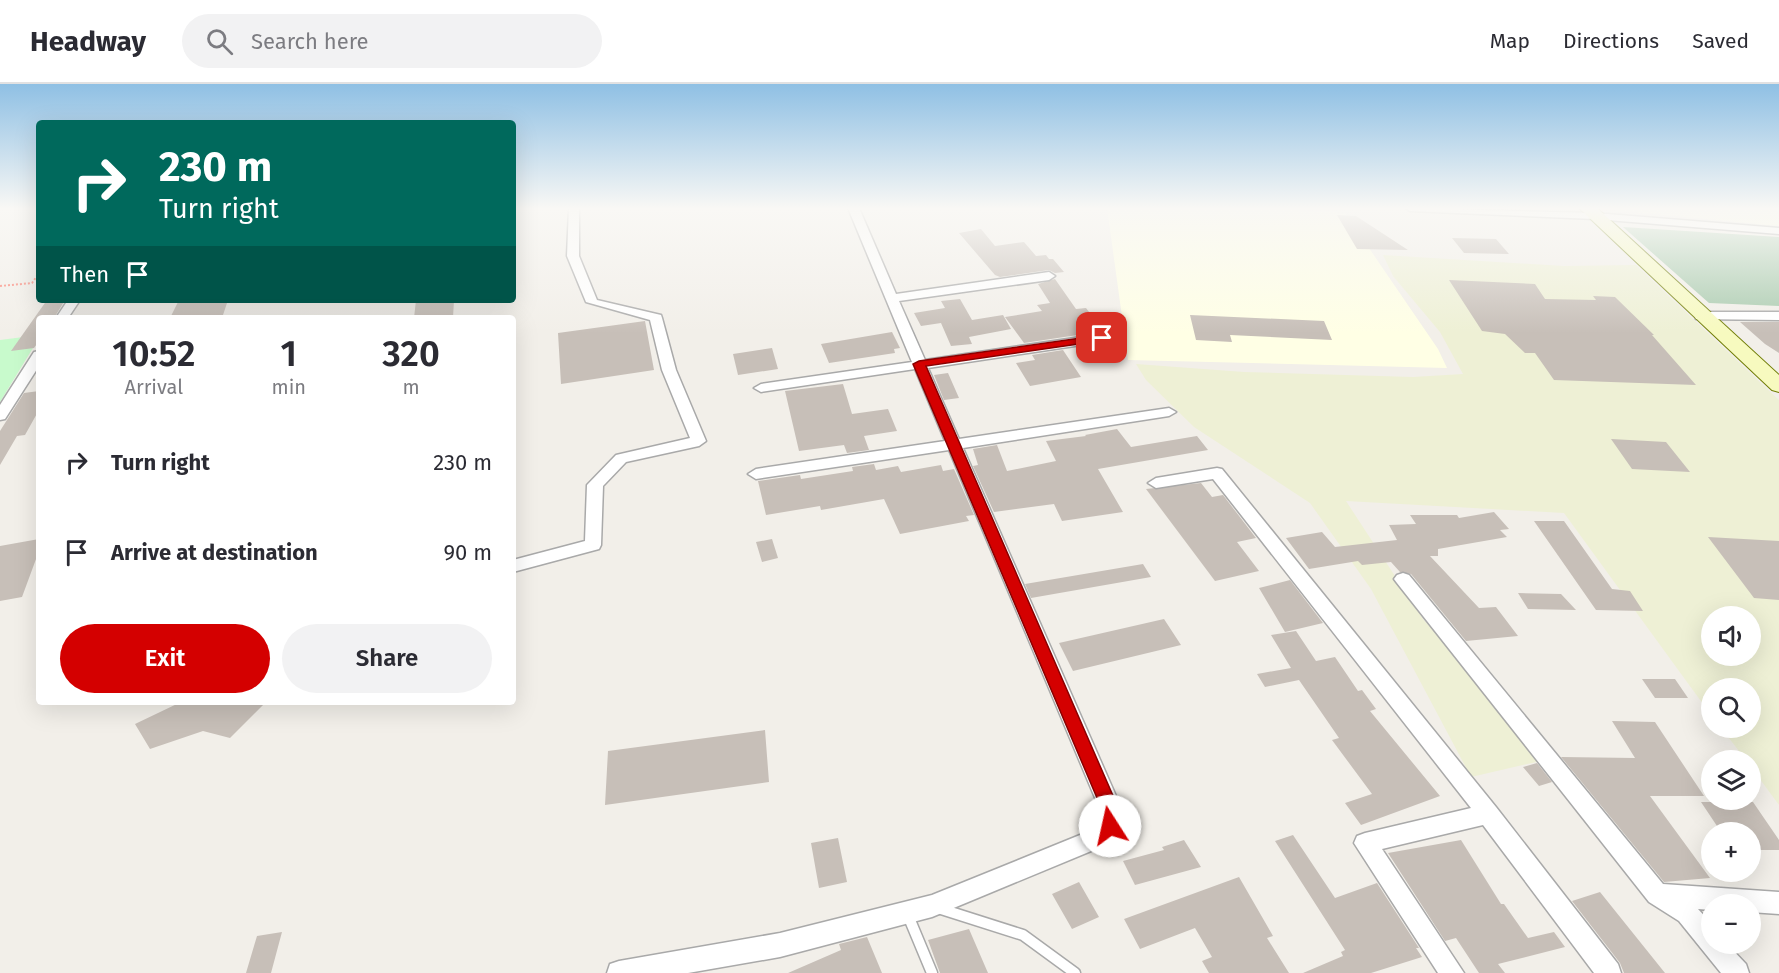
<!DOCTYPE html>
<meta charset="utf-8">
<style>
:root{--surface:#fff;--page:#f2f2f3;--text:#2b2b33;--muted:#7c7c81;--line:#e1e1e2;--accent:#d40000}
body{margin:0;font-family:"Fira Sans",sans-serif;background:var(--page);color:var(--text);height:100vh;display:flex;flex-direction:column;font-size:22px;white-space:nowrap}
*{box-sizing:border-box;margin:0}
p{font-size:20px;color:var(--muted)}
.icon{flex:none;width:33px;height:33px;fill:none;stroke:currentColor;stroke-width:2;stroke-linecap:round;stroke-linejoin:round}
.map{position:relative;flex:1;overflow:hidden}
.side{position:absolute;left:36px;top:231px;width:480px;height:390px;display:flex;flex-direction:column;background:var(--surface);border-radius:6px;box-shadow:0 6px 24px #0002}
.side>*{flex:none}
.banner{position:absolute;left:36px;top:36px;width:480px;height:183px;border-radius:6px;box-shadow:0 6px 24px #0002;background:#00695c;color:#fff;overflow:hidden}
.fabs{position:absolute;left:1701px;top:522px;display:grid;gap:12px}
.fabs a{display:grid;place-items:center;width:60px;height:60px;border-radius:50%;background:var(--surface);box-shadow:0 6px 24px #0002;font-size:30px}
.pin{position:absolute;display:grid;place-items:center;width:51px;height:51px;color:#fff;margin:-26px;border-radius:12px;box-shadow:0 3px 9px #0006}
.me{position:absolute;width:66px;margin:-33px;rotate:350deg;stroke-linejoin:round;filter:drop-shadow(0 0 4px #0008)}
.turn{display:flex;align-items:center;gap:21px;height:126px;padding:0 24px;font-size:27px}
.turn .icon{width:78px;height:78px;stroke-width:2.5}
.turn b{display:block;font-size:42px;line-height:51px}
.then{display:flex;align-items:center;height:57px;padding:0 24px;background:#0003;gap:12px;font-size:22px}
.eta{display:flex;justify-content:space-evenly;align-items:center;height:102px;text-align:center}
.eta b{font-size:36px;font-weight:600;line-height:42px}
.button{display:flex;gap:12px;margin-top:auto;padding:12px 24px}
.button a{flex:1;height:69px;border-radius:36px;background:var(--accent);color:#fff;font-size:24px;font-weight:600;line-height:69px;text-align:center}
.button a+a{background:var(--page);color:var(--text)}
ul{padding:0;list-style:none}
li{display:flex;align-items:center;gap:18px;height:90px;padding:0 24px}
li div{flex:1}
li b{display:block;font-size:22px}
li em{font-style:normal}
header{display:flex;align-items:center;gap:36px;box-sizing:border-box;height:84px;padding:0 30px;background:var(--surface);border-bottom:2px solid var(--line)}
header strong{font-size:28px}
nav{display:flex;gap:33px;margin-inline-start:auto;font-size:21px}
.search{width:420px;height:54px;background:var(--page);display:flex;align-items:center;gap:15px;box-sizing:border-box;padding:0 21px;border-radius:33px;color:var(--muted);font-size:22px}
.map>svg:first-child{display:block}
</style>
<header>
<strong>Headway</strong>
<div class="search"><svg class="icon" aria-label="search" viewBox="0 0 24 24"><circle cx="10" cy="10" r="6"/><path d="M15 15l6 6"/></svg>Search here</div>
<nav><a>Map</a><a>Directions</a><a>Saved</a></nav>
</header>
<div class="map">
<svg width="1779" height="889" viewBox="0 0 1779 889">
<rect width="100%" height="100%" fill="#f2efe9"/>
<path fill="#ffffe5" d="M1107,124H1258L1345,129L1438,265L1447,284L1128,276Z
M1601,124H1779V142L1602,125Z"/>
<path fill="#eef0d5" fill-rule="evenodd" d="M1383,171L1564,182L1636,181L1779,316V721L1751,683L1750,676H1746L1721,644H1750V604H1712L1711,631L1564,429L1346,417L1423,535L1545,676L1471,693L1371,505L1310,419L1194,343L1146,296L1136,280L1244,288L1413,293L1463,290L1440,248L1393,192ZM1712,532H1750V572H1712Z"/>
<path fill="#aacbaf" d="M1623,143L1779,153V222L1709,219Z"/>
<path fill="#c8facc" d="M39,251V254L0,318V256Z"/>
<path fill="#c7bfb8" d="M1337,131L1356,132L1408,166L1357,165Z
M981,145L995,162L1024,158L1036,172L1046,171L1049,175H1053L1064,188L1055,189L1049,186L1000,193L995,191L959,149Z
M1452,154L1496,155L1509,170L1464,169Z
M1055,195L1076,225L1086,224L1102,245L1089,247L1091,249L1024,259L1005,233L1042,227L1037,221L1050,219L1038,200Z
M1449,196L1535,200L1545,215L1596,216L1593,212L1615,213L1654,251H1652L1696,301L1554,296L1535,269H1525L1505,250L1482,247Z
M960,215L972,236L1003,231L1011,245L969,253L972,260L951,262L941,239L921,242L914,229L945,224L941,217Z
M47,216H65L54,234H39V257L34,264L11,267Z
M179,216H228L222,234H170Z
M416,216H454L453,234H414Z
M1190,231L1324,237L1332,256L1230,251L1232,258L1196,256Z
M645,237L654,286L561,300L558,249Z
M1740,238H1779V269L1765,260Z
M892,248L900,264L894,265L895,269L829,279L821,260Z
M772,264L778,285L738,291L733,270Z
M1063,266L1081,293L1030,302L1016,279L1035,276L1032,271Z
M948,289L959,314L944,316L934,291Z
M843,300L852,330L888,325L897,347L864,352L869,366L847,369L844,361L799,367L785,307Z
M39,307V326L25,351L17,352L0,381V347L24,309Z
M1117,345L1131,363L1197,352L1208,366L1098,385L1123,428L1062,437L1054,420L994,428L973,382L978,381L973,365L997,361L1007,387L1056,377L1046,357L1086,352L1085,351Z
M1611,355L1666,358L1690,388L1632,385Z
M874,380L876,386L898,382L901,388L941,381L943,387L954,385L974,431L966,432L969,437L900,450L884,415L821,426L820,422L766,431L758,397L800,391L801,395L853,387L852,383Z
M1201,399L1212,413L1223,411L1256,454L1237,458L1259,487L1215,497L1146,405Z
M1494,428L1509,445L1500,446L1507,453L1438,465V472H1430L1479,524L1496,523L1518,552L1466,557L1411,490L1400,488L1391,478L1362,481L1358,477L1309,485L1286,454L1322,448L1335,463L1397,456L1389,441L1416,440L1410,431H1457L1459,434Z
M1534,437H1564L1612,505L1630,507L1643,527L1596,526Z
M1708,453L1779,457V516L1754,514Z
M39,455V467L22,513L0,517V462Z
M772,455L778,474L762,478L756,458Z
M1143,480L1151,493L1031,514L1025,500Z
M1290,496L1323,539L1285,548L1259,504Z
M1518,509L1561,510L1576,526L1528,525Z
M1164,535L1181,561L1073,587L1059,559Z
M1296,547L1316,577L1335,573L1358,607L1362,606L1376,625L1370,627L1440,712L1361,741L1345,719L1372,710L1332,656L1339,654L1299,596L1265,603L1257,590L1291,584L1271,551Z
M1642,595H1675L1688,614H1655Z
M181,618H266L230,654L203,647L150,665L135,640Z
M1612,637L1655,638L1704,712H1650L1710,794L1664,798L1561,673L1635,674Z
M765,646L769,698L605,721L608,667Z
M1537,679L1552,698L1539,702L1523,683Z
M1701,718H1753L1779,756V766H1750V748H1721Z
M1293,751L1335,814L1377,799L1419,864H1416L1422,873L1371,889H1303L1343,872L1341,868L1345,866L1275,757Z
M838,754L847,798L819,804L811,759Z
M1184,756L1201,783L1135,801L1123,777L1164,766L1162,763Z
M1461,756L1501,820H1504L1528,854L1554,848L1565,863L1498,880L1505,889H1479L1456,854L1445,857L1388,769Z
M1239,793L1273,852L1267,854L1289,889H1209L1202,877L1212,873L1195,844L1140,865L1124,835Z
M1079,798L1099,833L1072,845L1052,810Z
M1600,808L1665,889H1624L1620,879L1572,817Z
M969,845L988,889H940L928,856Z
M282,848L271,889H246L257,852Z
M867,853L882,889H788L841,866L839,860Z"/>
<g fill="none" stroke-linecap="round" stroke-linejoin="round">
<defs>
<path id="lane" d="M938,824L1023,851L1075,889
M907,829L932,889"/>
<path id="street" d="M569,124H579V172L597,216L661,231L662,234L676,286L706,357L699,362L626,378L603,402L601,461L599,465L513,488V476L585,457L587,401L616,371L690,354L662,286L650,236L586,218L567,172Z
M848,124H859L896,210L1049,188L1055,192L1049,196L899,217L925,276L1102,250L1109,254L1102,258L928,284L959,355L1169,324L1176,328L1169,332L963,364L1120,721C1121,749 1118,749 1096,765L932,833L780,873L688,889H607L610,880L619,877L780,849L932,811L1080,751L1099,737L1098,721L949,366L756,395L748,390L756,385L945,357L915,285L761,308L754,304L761,300L912,278Z
M1405,124L1595,129L1779,144V150L1595,135L1410,127Z
M68,216H80L68,234H56Z
M1701,228H1779V236L1696,235L1695,232Z
M39,267V282L5,335L0,336V321L34,268Z
M1217,384L1222,385L1496,723L1618,880L1621,889H1594L1483,741L1382,765L1464,889H1438L1354,759L1357,752L1365,749L1471,724L1213,395L1156,404L1148,399L1156,394Z
M1403,489L1409,491L1663,800L1779,808V830L1750,828V820H1712V826L1698,825L1712,840V860H1727L1746,880L1749,889H1721L1679,837L1649,818L1397,499L1394,495L1397,491Z"/>
<path id="secondary" d="M1579,124H1597L1779,291V308L1772,306Z"/>
</defs>
<use href="#lane" stroke="#a9a9a9" stroke-width="13"/>
<use href="#street" stroke="#a9a9a9" stroke-width="3"/>
<use href="#secondary" stroke="#707d05" stroke-width="2"/>
<path stroke="#fa8072" stroke-width="2" stroke-dasharray="2 2" stroke-linecap="butt" d="M0,202L32,199L39,189"/>
<use href="#lane" stroke="#fff" stroke-width="10"/>
<use href="#street" fill="#fff" fill-rule="evenodd"/>
<use href="#secondary" fill="#f7fabf" fill-rule="evenodd"/>
</g>
<linearGradient id="sky" x2="0" y2="1"><stop stop-color="#8fc0e4"/><stop offset="0.5" stop-color="#f9f8f5"/><stop offset="1" stop-color="#f9f8f5" stop-opacity="0"/></linearGradient>
<rect width="1779" height="249" fill="url(#sky)"/>
<path fill="#d40000" stroke="#8a0000" stroke-width="1.5" d="M1102,251L1106,252V256L926,282L1117,721L1119,742L1117,748L1110,751L1104,748L1100,721L913,280L919,277Z"/>
</svg>
<div class="fabs">
<a><svg class="icon" aria-label="sound" viewBox="0 0 24 24"><path d="M4 9h4l5-4v14l-5-4H4zM17 9q2 3 0 6"/></svg></a>
<a><svg class="icon" aria-label="search" viewBox="0 0 24 24"><circle cx="10" cy="10" r="6"/><path d="M15 15l6 6"/></svg></a>
<a><svg class="icon" aria-label="layers" viewBox="0 0 24 24"><path d="M12 4l9 5-9 5-9-5zM3 14l9 5 9-5"/></svg></a>
<a>+</a>
<a>−</a>
</div>
<div class="pin" style="left:1102px;top:254px;background:#d93025"><svg class="icon" aria-label="arrive" viewBox="0 0 24 24"><path d="M6 21V4h12l-3 4 3 4H6"/></svg></div>
<svg class="me" style="left:1110px;top:742px" viewBox="-20 -20 40 40"><circle r="19" fill="#fff"/><path d="M0-13L10 11 0 6-10 11z" fill="#d40000"/></svg>
<div class="banner">
<div class="turn"><svg class="icon" aria-label="right" viewBox="0 0 24 24"><path d="M7 20v-9h11M14 6l5 5-5 5"/></svg><div><b>230 m</b>Turn right</div></div>
<div class="then">Then<svg class="icon" aria-label="arrive" viewBox="0 0 24 24"><path d="M6 21V4h12l-3 4 3 4H6"/></svg></div>
</div>
<section class="side">
<div class="eta">
<div><b>10:52</b><p>Arrival</p></div>
<div><b>1</b><p>min</p></div>
<div><b>320</b><p>m</p></div>
</div>
<ul>
<li><svg class="icon" aria-label="right" viewBox="0 0 24 24"><path d="M7 20v-9h11M14 6l5 5-5 5"/></svg><div><b>Turn right</b></div><em>230 m</em></li>
<li><svg class="icon" aria-label="arrive" viewBox="0 0 24 24"><path d="M6 21V4h12l-3 4 3 4H6"/></svg><div><b>Arrive at destination</b></div><em>90 m</em></li>
</ul>
<div class="button"><a>Exit</a><a>Share</a></div>
</section>
</div>
